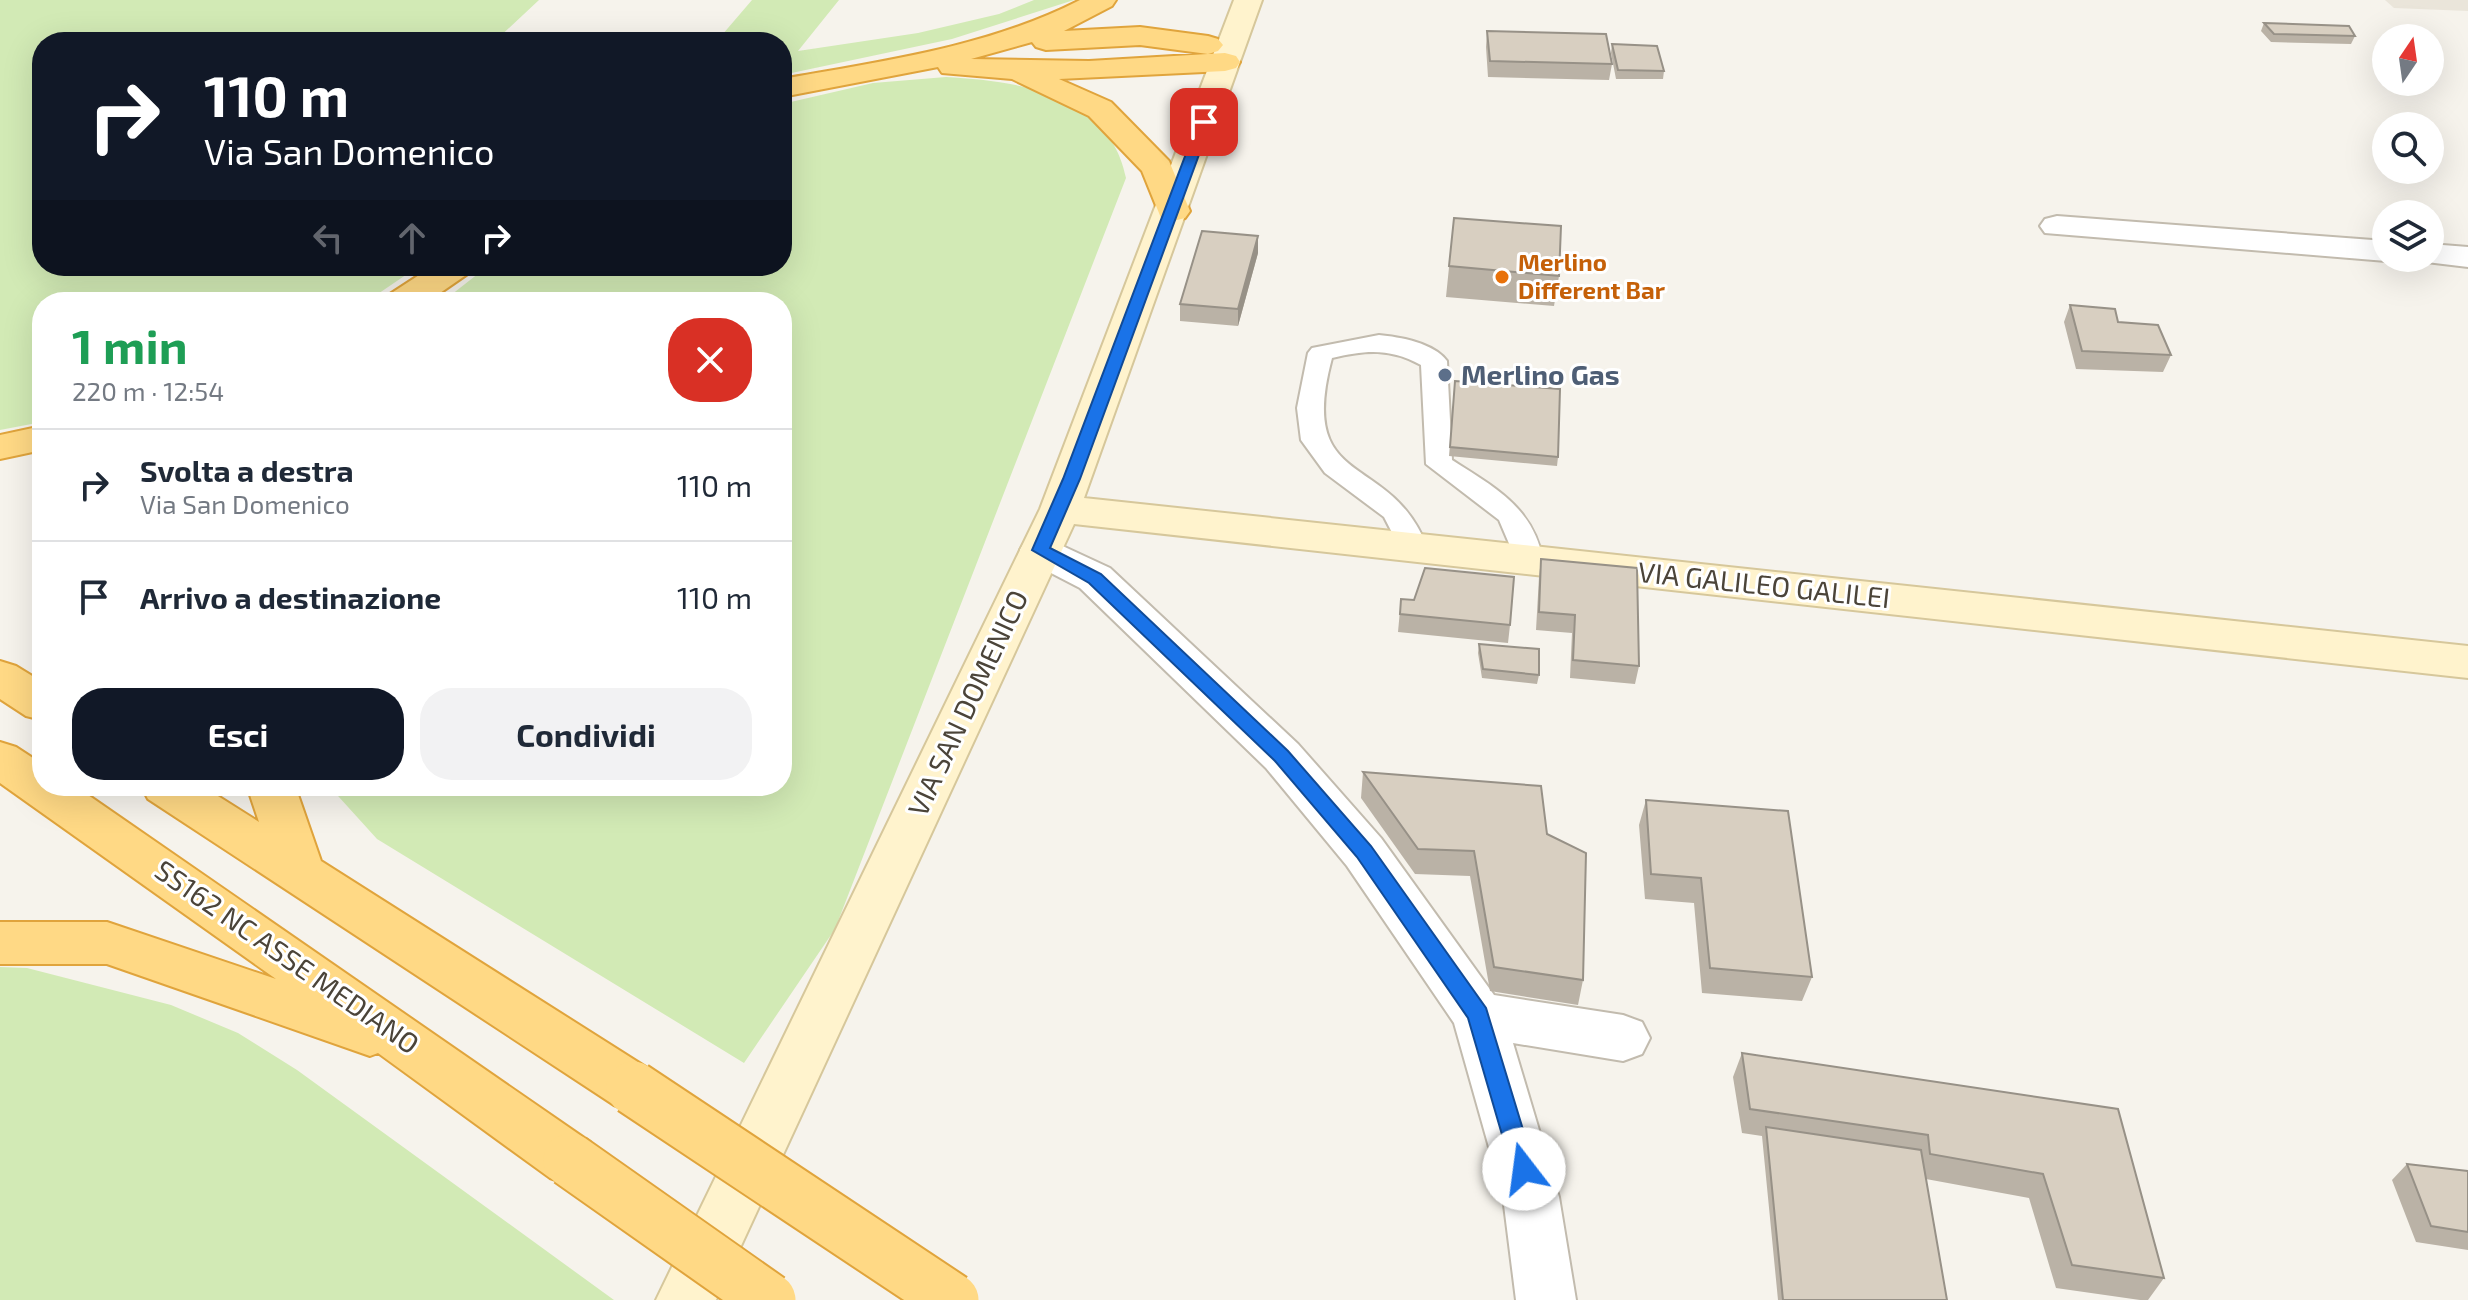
<!DOCTYPE html>
<html lang="it">
<meta charset="utf-8">
<style>
:root{--surface:#fff;--page:#f2f2f3;--text:#1f2937;--muted:#747a83;--line:#e0e1e3;--accent:#111827}
body{margin:0;font-family:"Exo 2",sans-serif;background:var(--page);color:var(--text);height:100vh;display:flex;flex-direction:column;font-size:30px;white-space:nowrap}
*{box-sizing:border-box;margin:0}
p{font-size:26px;color:var(--muted)}
.icon{flex:none;width:44px;height:44px;fill:none;stroke:currentColor;stroke-width:2;stroke-linecap:round;stroke-linejoin:round}
.map{position:relative;flex:1;overflow:hidden}
.drawer{position:absolute;left:32px;top:292px;width:760px;height:504px;display:flex;flex-direction:column;background:var(--surface);border-radius:32px;box-shadow:0 8px 32px #0002}
.drawer>*{flex:none}
.banner{position:absolute;left:32px;top:32px;width:760px;height:244px;border-radius:32px;box-shadow:0 8px 32px #0002;background:#111827;color:#fff;overflow:hidden}
.needle{width:52px;rotate:13deg}
.controls{position:absolute;left:2372px;top:24px;display:grid;gap:16px}
.controls a{display:grid;place-items:center;width:72px;height:72px;border-radius:50%;background:var(--surface);box-shadow:0 8px 32px #0002;font-size:40px}
.pin{position:absolute;display:grid;place-items:center;width:68px;height:68px;color:#fff;margin:-34px;border-radius:16px;box-shadow:0 4px 12px #0006}
.me{position:absolute;width:88px;margin:-44px;rotate:345deg;stroke-linejoin:round;filter:drop-shadow(0 0 6px #0008)}
.turn{display:flex;align-items:center;gap:28px;height:168px;padding:0 40px;font-size:36px}
.turn .icon{width:104px;height:104px;stroke-width:2.5}
.turn b{display:block;font-size:56px;line-height:68px}
.lanes{display:flex;align-items:center;height:76px;padding:0 40px;background:#0003;justify-content:center;gap:40px;direction:ltr}
.lanes .off{opacity:.35}
.round{display:grid;place-items:center;flex:none;width:84px;height:84px;border-radius:32px;background:var(--page)}
.summary{display:flex;align-items:center;justify-content:space-between;height:136px;padding:0 40px}
h1{font-size:48px;font-weight:700;line-height:60px;color:#1e9e55}
.primary-button{display:flex;gap:16px;margin-top:auto;padding:16px 40px}
.primary-button a{flex:1;height:92px;border-radius:32px;background:var(--accent);color:#fff;font-size:32px;font-weight:700;line-height:92px;text-align:center}
.primary-button a+a{background:var(--page);color:var(--text)}
ul{padding:0;list-style:none}
li{display:flex;align-items:center;gap:24px;height:112px;padding:0 40px;border-top:2px solid var(--line)}
li div{flex:1}
li b{display:block;font-size:30px}
li em{font-style:normal}
.map>svg:first-child{display:block}
</style>
<div class="map">
<svg width="2468" height="1300" viewBox="0 0 2468 1300">
<rect width="100%" height="100%" fill="#f6f3ec"/>
<path fill="#eae5da" d="M2385,0H2468V11L2394,8Z"/>
<path fill="#d2eab5" d="M0,0H539L494,42H42V266H419L366,302H42V422L0,430Z
M752,0H839L798,51L918,33L999,14L1034,0H1074L952,39L782,75V42H716Z
M946,77C1018,81 1110,94 1126,178L835,929L744,1063L377,839L329,786H782V302H442L488,266H782V104L873,83Z
M0,967L27,968L171,1005L238,1033L297,1070L614,1300H0Z"/>
<g fill="none" stroke-linecap="round" stroke-linejoin="round">
<defs>
<path id="service" d="M1379,335C1400,337 1434,343 1447,361L1452,460C1494,487 1533,507 1543,560L1539,567L1529,570L1519,567L1499,520L1426,464L1421,365C1390,348 1366,350 1332,358C1296,492 1390,450 1427,547L1423,554H1403L1384,517L1325,473L1301,440L1297,408L1308,353L1312,348Z"/>
<path id="minor" d="M2057,216L2386,241V258H2398L2386,261L2045,233L2040,226L2045,219Z
M2430,244L2468,247V267L2418,261L2415,258H2430Z
M1041,536L1110,568L1298,744L1381,838L1494,995L1623,1015L1642,1022L1650,1038L1642,1054L1623,1061L1513,1043L1559,1197L1576,1300H1516L1503,1197L1454,1023L1347,866L1266,768L1080,588L1026,560L1020,550L1026,540Z"/>
<path id="secondary" d="M1234,0H1262L1084,498L2468,646V678L1074,524L716,1300H656L1040,509Z"/>
<path id="trunk" d="M1080,0H1116L1112,6L1064,31L1140,27L1208,36L1218,39L1223,45L1218,51L1208,54L1140,45L1046,50L1036,47L1032,42L971,59L1089,61L1225,53L1236,56L1240,62L1236,68L1225,71L1059,79L1111,102L1169,161L1190,211L1185,218L1173,221L1161,218L1142,171L1089,116L1012,79L942,73L938,67L782,97V79C883,61 988,47 1080,0Z
M433,266H474L469,273L427,302H385L390,294Z
M42,426V450L0,459V435Z
M0,661L16,666L42,682V720L26,716L0,699Z
M0,742L16,747L42,764V786H75L590,1142L598,1160L590,1178L570,1185L550,1178L378,1053L370,1056L107,964H0V922H107L276,979L0,783Z
M141,786H202L259,822L247,786H295L321,861L652,1071L660,1088L652,1105L633,1112L614,1105L148,799Z"/>
</defs>
<use href="#service" stroke="#c2bbae" stroke-width="4"/>
<use href="#minor" stroke="#c2bbae" stroke-width="4"/>
<use href="#secondary" stroke="#d6c79b" stroke-width="4"/>
<use href="#trunk" stroke="#e0a43c" stroke-width="4"/>
<use href="#service" fill="#fff" fill-rule="evenodd"/>
<use href="#minor" fill="#fff" fill-rule="evenodd"/>
<use href="#secondary" fill="#fff3cd" fill-rule="evenodd"/>
<use href="#trunk" fill="#ffd985" fill-rule="evenodd"/>
<defs>
<path id="trunk-bridge" d="M633,1088L952,1300
M570,1160L769,1300"/>
</defs>
<use href="#trunk-bridge" stroke="#e0a43c" stroke-width="57" stroke-linecap="butt"/>
<use href="#trunk-bridge" stroke="#ffd985" stroke-width="53"/>
</g>
<path fill="#bab2a6" d="M2264,23L2355,36L2351,44L2271,42L2261,31Z
M1487,31L1612,64L1609,80L1488,77L1486,47Z
M1612,44L1664,71L1663,79H1616L1611,53Z
M1454,218L1559,276L1554,306L1446,297Z
M1258,253L1238,326L1180,321V304Z
M2070,305L2118,322L2171,355L2163,372L2076,369L2064,322Z
M1455,381L1558,457L1557,466L1449,456Z
M1541,559L1639,666L1635,684L1570,678L1572,633L1536,630L1539,577Z
M1401,599L1510,625L1508,643L1398,632Z
M1479,644L1539,675L1537,684L1482,678L1478,653Z
M1363,772L1547,834L1583,980L1578,1005L1490,991L1470,876L1415,874L1361,798Z
M1646,800L1812,977L1802,1001L1702,993L1694,903L1645,899L1639,825Z
M1742,1053L2118,1109L2164,1278L2148,1300H2140L2056,1288L2029,1198L1926,1179L1947,1300H1778L1762,1136L1742,1133L1733,1077Z
M2407,1164L2468,1171V1250L2416,1242L2392,1180Z"/>
<path fill="#979187" d="M1258,236V253L1238,326V309Z"/>
<path fill="#d8cfc1" stroke="#979187" stroke-width="2" d="M2264,23L2349,26L2355,36L2274,34Z
M1487,31L1606,34L1612,64L1490,61Z
M1612,44L1657,46L1664,71L1618,70Z
M1454,218L1561,226L1559,276L1449,266Z
M1202,231L1258,236L1238,309L1180,304Z
M2070,305L2115,309L2118,322L2158,325L2171,355L2082,351Z
M1455,381L1560,389L1558,457L1450,447Z
M1541,559L1637,568L1639,666L1573,660L1575,615L1539,612Z
M1425,568L1514,577L1510,625L1400,614L1401,599L1414,600Z
M1479,644L1539,649V675L1483,669Z
M1363,772L1541,786L1547,834L1586,853L1583,980L1494,967L1474,851L1418,849Z
M1646,800L1788,811L1812,977L1710,968L1701,878L1651,874Z
M1742,1053L2118,1109L2164,1278L2072,1265L2043,1174L1930,1154L1928,1135L1750,1109Z
M1766,1127L1921,1150L1947,1300H1783Z
M2407,1164L2468,1171V1232L2431,1226Z"/>
<path fill="#1a73e8" stroke="#114b97" stroke-width="2" d="M1204,118L1211,122L1080,479L1050,548L1101,574L1288,751L1371,846L1486,1008L1535,1169L1532,1176L1524,1179L1515,1176L1512,1169L1468,1018L1357,857L1275,761L1089,583L1032,550L1063,479L1198,122Z"/>
<circle fill="#e8710a" stroke="#fff" stroke-width="3" cx="1502" cy="277" r="8"/>
<circle fill="#5c6f8a" stroke="#fff" stroke-width="3" cx="1445" cy="375" r="8"/>
<g text-anchor="middle" stroke-width="6" stroke-linejoin="round" paint-order="stroke">
<g font-size="24" font-weight="bold" fill="#c56008" stroke="#fff" text-anchor="start">
<text x="1518" y="271">Merlino<tspan x="1518" dy="28">Different Bar</tspan></text>
</g>
<g font-size="28" font-weight="bold" fill="#4e5e75" stroke="#fff" text-anchor="start">
<text x="1461" y="385">Merlino Gas</text>
</g>
<g font-size="28" fill="#4b4439" stroke="#fff">
<text transform="translate(1764 585) rotate(6)" y="10">VIA GALILEO GALILEI</text>
<text transform="translate(968 703) rotate(-65)" y="10">VIA SAN DOMENICO</text>
<text transform="translate(287 957) rotate(35)" y="10">SS162 NC ASSE MEDIANO</text>
</g>
</g>
</svg>
<div class="controls">
<a><svg class="needle" viewBox="-14 -14 28 28"><path d="M0-13l5 13h-10z" fill="#e53935"/><path d="M0 13l5-13h-10z" fill="#747a83"/></svg></a>
<a><svg class="icon" aria-label="search" viewBox="0 0 24 24"><circle cx="10" cy="10" r="6"/><path d="M15 15l6 6"/></svg></a>
<a><svg class="icon" aria-label="layers" viewBox="0 0 24 24"><path d="M12 4l9 5-9 5-9-5zM3 14l9 5 9-5"/></svg></a>
</div>
<div class="pin" style="left:1204px;top:122px;background:#d93025"><svg class="icon" aria-label="arrive" viewBox="0 0 24 24"><path d="M6 21V4h12l-3 4 3 4H6"/></svg></div>
<svg class="me" style="left:1524px;top:1169px" viewBox="-20 -20 40 40"><circle r="19" fill="#fff"/><path d="M0-13L10 11 0 6-10 11z" fill="#1a73e8"/></svg>
<div class="banner">
<div class="turn"><svg class="icon" aria-label="right" viewBox="0 0 24 24"><path d="M7 20v-9h11M14 6l5 5-5 5"/></svg><div><b>110 m</b>Via San Domenico</div></div>
<div class="lanes"><svg class="icon off" aria-label="left" viewBox="0 0 24 24"><path d="M17 20v-9H6M10 6l-5 5 5 5"/></svg><svg class="icon off" aria-label="ahead" viewBox="0 0 24 24"><path d="M12 20V5M6 11l6-6 6 6"/></svg><svg class="icon" aria-label="right" viewBox="0 0 24 24"><path d="M7 20v-9h11M14 6l5 5-5 5"/></svg></div>
</div>
<section class="drawer">
<div class="summary"><div><h1>1 min</h1><p>220 m · 12:54</p></div><a class="round" style="background:#d93025;color:#fff"><svg class="icon" aria-label="close" viewBox="0 0 24 24"><path d="M6 6l12 12M18 6L6 18"/></svg></a></div>
<ul>
<li><svg class="icon" aria-label="right" viewBox="0 0 24 24"><path d="M7 20v-9h11M14 6l5 5-5 5"/></svg><div><b>Svolta a destra</b><p>Via San Domenico</p></div><em>110 m</em></li>
<li><svg class="icon" aria-label="arrive" viewBox="0 0 24 24"><path d="M6 21V4h12l-3 4 3 4H6"/></svg><div><b>Arrivo a destinazione</b></div><em>110 m</em></li>
</ul>
<div class="primary-button"><a>Esci</a><a>Condividi</a></div>
</section>
</div>
